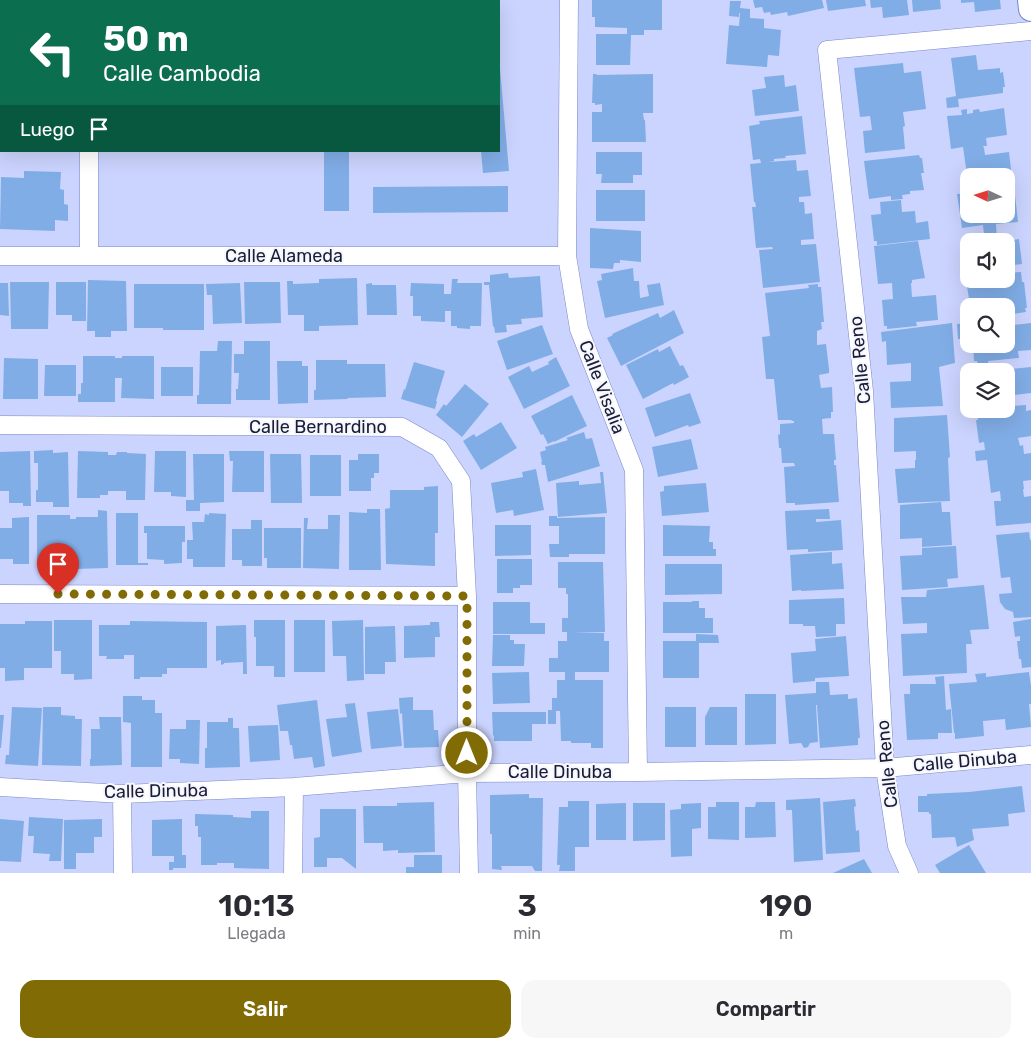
<!DOCTYPE html>
<html lang="es">
<style>
:root{--surface:#fff;--page:#f7f7f7;--text:#2b2b33;--muted:#7c7c81;--accent:#806b04}
body{margin:0;font-family:Rubik,sans-serif;background:var(--page);color:var(--text);height:100vh;display:flex;flex-direction:column;font-size:19px;white-space:nowrap}
*{box-sizing:border-box;margin:0}
p{font-size:16px;color:var(--muted)}
.icon{flex:none;width:28px;height:28px;fill:none;stroke:currentColor;stroke-width:2;stroke-linecap:round;stroke-linejoin:round}
.map{position:relative;height:873px;overflow:hidden}
.side{display:flex;flex-direction:column;background:var(--surface);flex:1}
.side>*{flex:none}
.top-card{position:absolute;left:0px;top:0px;width:500px;height:152px;box-shadow:0 5px 20px #0002;background:#0b6e4f;color:#fff;overflow:hidden}
.needle{width:32px;rotate:274deg}
.fabs{position:absolute;left:960px;top:168px;display:grid;gap:10px}
.fabs a{display:grid;place-items:center;width:55px;height:55px;border-radius:10px;background:var(--surface);box-shadow:0 5px 20px #0002;font-size:25px}
.pin{position:absolute;display:grid;place-items:center;width:42px;height:42px;color:#fff;margin:-51px -21px;border-radius:50% 50% 50% 0;rotate:-45deg;box-shadow:0 0 5px #0007}
.pin .icon{rotate:45deg}
.me{position:absolute;width:55px;margin:-28px;rotate:0deg;stroke-linejoin:round;filter:drop-shadow(0 0 4px #0008)}
.turn{display:flex;align-items:center;gap:18px;height:105px;padding:0 20px;font-size:22px}
.turn .icon{width:65px;height:65px;stroke-width:2.5}
.turn b{display:block;font-size:35px;line-height:42px}
.then{display:flex;align-items:center;height:48px;padding:0 20px;background:#0003;gap:10px;font-size:19px}
.eta{display:flex;justify-content:space-evenly;align-items:center;height:85px;text-align:center}
.eta b{font-size:30px;font-weight:600;line-height:35px}
.cta{display:flex;gap:10px;margin-top:auto;padding:10px 20px}
.cta a{flex:1;height:58px;border-radius:15px;background:var(--accent);color:#fff;font-size:20px;font-weight:600;line-height:58px;text-align:center}
.cta a+a{background:var(--page);color:var(--text)}
.map>svg:first-child{display:block}
</style>
<div class="map">
<svg width="1031" height="873" viewBox="0 0 1031 873">
<rect width="100%" height="100%" fill="#cbd4fe"/>
<path fill="#81ade6" d="M592,0H662V30H644V35H631L630,65H596V34H627V28L595,27V17H592Z
M753,0H822L824,8L788,16L787,12L771,15L770,12L764,13L762,7L755,8Z
M826,0H865L866,6L828,11Z
M870,0H907L909,15L883,18L882,7L871,8Z
M912,0H940L941,9L913,12Z
M961,0H1000L1001,9L975,12L974,2L961,3Z
M730,1H741L740,8L750,9V18L764,19V28L781,30L779,56L768,55L767,67L726,64L729,25L739,26L740,13H739V17L729,16Z
M976,55L978,70L1000,68V73L1003,72L1005,87H1003V93L958,99L959,107L947,108L946,98L956,96L951,58Z
M903,63L904,73L921,71L926,109L903,112L905,126L903,127L905,149L865,153L863,131L872,130L870,116L860,117L854,68Z
M499,69H500L509,171L483,173L481,151H499Z
M593,74H596L597,75L653,74V113H643L644,120H645L646,142H592V112H602V104L595,105V103H592Z
M784,75L785,87L796,85L799,111L755,116L752,90L766,88L764,77Z
M1004,108L1007,135L986,138L987,146H983L984,148L985,155L1009,152L1012,178L1006,179V176H969V182H968L963,147L951,149L947,116L962,115L961,110L967,109V114L973,113V110L979,109L980,112Z
M802,116L806,154L785,156L786,158L774,159V161L768,162L796,160L797,171L808,170L811,196L799,197V202H804L805,214L812,213L814,239L801,240V245L816,244L820,282L763,288L759,250L773,249L772,247L756,248L752,207H756L755,202H754L750,164L761,163L760,159L753,160L749,126L760,124L759,121Z
M324,151H349V211H324Z
M596,152H642V175H633V183H601L602,174H596Z
M919,155L920,158H922L924,173H921L924,190L910,191V194L902,195L903,199L891,200V196L869,199L864,161Z
M24,171L61,172L60,189L64,190V204L68,205V221L55,220V231L0,229L1,177L24,178Z
M508,186V212L373,213V187Z
M596,190H645V221H596Z
M969,193V214H1006V196L1015,195L1018,222L996,224L997,241H969V257L965,258L963,240L971,239V236L984,234L983,225L962,228L957,194Z
M901,200L902,212L915,211L916,223L928,221L930,239L877,245V241H874L871,215L881,214L880,202Z
M590,228L641,231V262L620,260V263H614L613,269L590,268Z
M1019,239L1022,264L1006,266V241Z
M918,241L925,278L912,280V283H911L912,297L936,295L938,320L916,322L917,326L887,329V326H884L882,300L893,299L892,283L878,284L874,246Z
M633,268L634,281H639L640,298L649,296L647,285L660,283L664,305L605,318L597,281L602,280L601,274Z
M1021,272L1022,282H1024L1027,308H1025L1026,312L1006,315V306H970L967,286L982,284L981,279H1006V273Z
M508,273L509,278L540,276L543,317L521,319L522,324L506,325L507,332L495,333L494,326L493,327L489,285H484V282H490V275Z
M357,278L358,325L319,326V331H304V315H288L287,281H293V284L319,283V279Z
M452,279H458L457,283H482L481,326H470V329L457,328V326H451V311H445V322L421,321V316H413V296H410L411,283L444,284V294H451Z
M88,280L126,281L127,331H111V337H95V331H87Z
M10,282H49L48,329H11Z
M56,282H86V321H72V315H56Z
M244,282H280L281,323L245,324Z
M0,283H8L9,316L0,315Z
M240,283L242,323L213,324L212,295H207L206,284Z
M372,283V285H396L397,315H367L366,284Z
M134,284H204V330H163V328H134Z
M818,284V287H821L824,322H821L822,329L817,331V345L826,344L829,369V373L819,375L821,388L832,387L833,412H831V418L822,419L823,434H834L836,460H834V465H836L839,502L795,505V503H786L784,467L795,466L794,463H782L781,448H779L778,434L780,435V424L794,423V421H791L792,420H778L774,379H766L762,337L770,336L765,293L809,288L808,285Z
M674,310L684,333L621,366L607,338L613,335L612,334L658,313L660,318Z
M952,323L955,363L939,367L943,406L891,408L890,382L911,381V363L887,365L886,341L882,342L881,332Z
M969,323V338L958,339L957,324Z
M1031,323V350L1018,351L1019,358L988,361V364H978L977,361H974L973,344H1006V326Z
M542,325L553,354L507,370L497,341Z
M218,341H232L231,404H197V395H199L200,351H217Z
M244,341H270V400H236V389H238L239,373H234V354H244Z
M670,346L680,366L683,365L689,377L674,385L673,383L643,399L626,365L658,349L659,352Z
M83,356H115V358H122V356H154V399L121,398L122,378H115V402H78V394H81V383H83Z
M556,357L570,386L524,409L508,377L529,366L532,372L549,364L548,362Z
M4,358L38,359V399H3Z
M316,360H347V364H385L386,397L347,398L348,399L314,400V390H316Z
M277,361H302V366H308V403L278,404Z
M414,362L445,371L436,401H437L435,409L401,399L404,389L405,390Z
M995,364L996,371H983V366Z
M45,365H76V396H44Z
M161,367H193V396H161Z
M1031,367V393L1013,395L1014,403H1012L1013,406L1026,405V411L1031,410V436L1018,438L1020,446L1023,445L1024,454L1031,453V480L1023,481L1024,489H1023L1024,497L1031,496V523L996,526L994,501H1001L1000,491L991,493L987,460L976,461L975,451L985,450L984,442L979,443L976,420H978L977,409H1006V371H1001V370Z
M465,384L489,404L462,437L436,415L444,404L446,406Z
M690,393L701,423L689,427L688,425L655,437L645,408Z
M572,395L587,426L554,442V441L548,444L543,434L541,435L531,416Z
M947,415L950,457L948,458L950,501L898,503L895,469L915,468V460H916V451L894,452V418Z
M501,422L517,448L481,470L463,441L474,434L476,437Z
M584,432L586,439L592,438L600,466L548,482L545,465H542L541,462H542L540,452L546,450L545,447L568,440L566,438Z
M691,439L698,469L658,477L652,447Z
M53,450V453L68,452L69,507H53V502H36V490H38V463H34V451Z
M30,451L31,506H23V503H9V491H0V452Z
M78,451L108,452V455H116L117,452H127V453L146,454L145,500H126V491H108V495H100V498H77Z
M155,451H186V497L171,496V492H154Z
M229,451H264V492H232L233,461H230Z
M193,454H224V502L200,503V511H186V500H194Z
M270,454H301L302,503H271Z
M358,454H379V473H374V478H371V491H349V460H358Z
M310,455H341V496H310Z
M536,469L544,510L514,516L513,510L496,513L491,483L523,477L522,472Z
M600,472H603L607,513L558,517L556,483L579,481V485L601,483Z
M706,483L709,512L662,516L660,492L664,491V486Z
M438,486V533H435V566L386,564L385,509L390,508V490H424V487Z
M941,502L942,512H950L952,545L922,547V538L900,539V505Z
M367,509H380L381,570H349V512L367,513Z
M829,509L830,519H816V522L841,520L843,550L808,552V549L787,550L785,511Z
M98,510L107,511L108,568L75,569V566H37V515H70V519H76V517H98Z
M116,513H138V563H148V565H116Z
M209,513L226,514L225,567H193V559H187V540H193L192,522H204L205,514L209,515Z
M328,515H340L339,569L303,568L304,518H308L307,529H328Z
M549,516H557V518L605,517V554H569V557H550L549,544H559V526H549Z
M29,517V564H13V559H0V528H12V518Z
M251,520H262V566H242V560H232V529H251Z
M495,525H531V555L495,556Z
M663,525L710,526L709,542H713V549H716V556H663Z
M144,526H185V542H182V563L164,564V560L147,559V533H144Z
M264,528H301V568H267V558H264Z
M1029,532L1030,540H1031V617L1014,618L1013,612L1005,609L1000,602L999,594L1012,593L1010,577L1001,578L996,535Z
M956,546L958,578L947,579L948,587L902,590L900,556L922,555V548Z
M832,552V564L842,563L844,589L801,591V590L792,591L790,555Z
M497,559H532V585H520V588H513V593H497Z
M558,562H603L605,632H573L604,633V641H609V672H575V680H603V748H591V743H571V741H561L560,711H556V724H548V710H552V698H557V680H565V672H549V658H558V641H567V632H562V618H568V594H566V588H558Z
M665,564H722V594L665,595Z
M984,585L989,629L970,630L972,644H966L967,673L903,676L901,634L927,633V623L903,624L901,597H926L927,590Z
M844,598L845,624H836V636L816,637L815,626H803V624H789V600Z
M692,601H699V608H705V618H713V633H663V602H692Z
M493,602H530V623H545V634H493Z
M1031,619V667L1022,668L1021,659H1019L1017,641H1020V636L1015,637L1013,622Z
M54,620H92V679L74,680V674H61V651H54Z
M254,620H285V677H274V666H256V637H254Z
M294,620H325V672H294Z
M363,620L364,680L347,681L346,656H333L332,621Z
M25,621H52V668H24V680L5,681V668H0V624H25Z
M130,621L207,622V668H167V674H162V677H140V679H134V655H124V659H106L107,656H99V625H130Z
M430,622H439L440,637H435V657L404,658V626L430,625Z
M246,625L247,674H243V662L224,663V664L221,665V660L216,661V626Z
M395,626L396,662H385V674H365V627Z
M696,634L718,635L719,643H699V678H663V641H696Z
M493,635H510V640H514V644H525L524,666H492Z
M846,636L849,676L815,678V681L793,683L791,653L816,651L815,639Z
M529,672L530,703L493,704L492,673Z
M1029,672L1031,686V704H1029L1031,727L1006,730L1005,719L983,721L984,736L955,739V733H954L949,684L977,682L975,674L986,673V677Z
M944,676L946,710L951,709L952,733H938V739L907,740L904,694H910V684H936L935,677Z
M816,682H829L830,695L848,694V699L857,698L860,738H858V745L820,748L817,705H816L818,742L810,743L808,747L804,748L801,743L789,744L785,695L816,693Z
M745,694H776V744L745,745Z
M123,696H142V700H155V713H162V767H131V723L123,722Z
M413,697V710H433L434,730H438L439,747L404,748L402,713L400,714L399,698Z
M317,700L325,766L314,768L312,757L294,759L292,745H290L288,731H280L277,705Z
M355,703L362,752L332,757L326,719L347,717L345,704Z
M12,707L42,708L38,766L5,764L6,755H9Z
M43,707H61V715L75,716V719H82L81,766L42,765Z
M665,707H696V747H665Z
M710,707H737V745H705V717Z
M398,709L402,746L371,749L367,712Z
M492,712H546V724H532V741H494V735L493,736Z
M0,715H4L1,748H0Z
M99,717H121L122,765L90,766V759H91V729H100Z
M228,718H233V728H239L240,767L205,768V748H207V722H228Z
M186,720H200L199,764L180,763V759H169L170,729H186Z
M278,725L280,760L250,762L248,726Z
M1022,786L1025,812L1008,814L1009,826L972,829L974,840L957,847L955,837L932,838L931,814H929V812H918V796H927V794L969,792Z
M529,794V798H543L542,871H535L532,866H501L502,870L492,869V834H490V795Z
M820,798L823,860L794,862L792,810H786V800Z
M855,799L856,806L854,807L856,831L859,830L860,852L826,854L823,802Z
M568,801H589V847H575V871H559L560,865H557L559,807H568Z
M434,802L435,852L398,853V850L383,851V843H364L363,806H397V803Z
M716,802H739V840L708,839V807H716Z
M756,802H775L776,837L745,838V807H755Z
M626,803V840H596V804Z
M633,803H665V840L633,841Z
M701,803V828L692,829V856L671,857L670,810L681,809V804Z
M320,809H356V869L342,858H327V867H314V838L320,837Z
M251,811H269V869L234,868V863H217V865H201V837H198V826H195V814L233,815V817L251,818Z
M29,817L63,819L61,861H49L50,854L33,853L34,836H28Z
M0,819L24,821L21,862L0,861Z
M102,819V837H94V853H76V869H64V820Z
M182,819V855H186V868H173V870H169V862H174V856H152V820Z
M969,845L986,873H940L935,865Z
M414,855H442V873H406V867H414Z
M864,859L872,873H833Z"/>
<g fill="none" stroke-linecap="round" stroke-linejoin="round">
<defs>
<path id="street" d="M569,0L567,256L579,329L634,470L638,772
M0,30H1
M89,255V151
M0,256H567
M0,425L402,427L439,448L461,481L467,596V773L469,873
M0,594L467,596
M0,787L122,794L294,787L467,773L638,772L885,768L1031,755
M122,794L123,873
M293,873L294,787
M909,873L897,846L885,768L864,391L827,50L1031,31"/>
<path id="secondary" d="M1030,0L1031,9"/>
</defs>
<use href="#street" stroke="#7b87c7" stroke-width="19"/>
<use href="#secondary" stroke="#7b87c7" stroke-width="26"/>
<use href="#street" stroke="#fff" stroke-width="18"/>
<use href="#secondary" stroke="#fff" stroke-width="24"/>
</g>
<g fill="none" stroke-linecap="round" stroke-linejoin="round">
<path stroke="#806b04" stroke-width="9" stroke-dasharray="0 16.2" d="M58,594L467,596V753"/>
</g>
<g text-anchor="middle" stroke-width="4" stroke-linejoin="round" paint-order="stroke">
<g font-size="18" fill="#191d36" stroke="#f6f7fe">
<text x="284" y="262">Calle Alameda</text>
<text transform="translate(860 360) rotate(-96)" y="6">Calle Reno</text>
<text transform="translate(602 387) rotate(69)" y="6">Calle Visalia</text>
<text x="318" y="433">Calle Bernardino</text>
<text transform="translate(965 761) rotate(-5)" y="6">Calle Dinuba</text>
<text transform="translate(887 764) rotate(-96)" y="6">Calle Reno</text>
<text x="560" y="778">Calle Dinuba</text>
<text transform="translate(156 791) rotate(-1)" y="6">Calle Dinuba</text>
</g>
</g>
</svg>
<div class="fabs">
<a><svg class="needle" viewBox="-14 -14 28 28"><path d="M0-13l5 13h-10z" fill="#e53935"/><path d="M0 13l5-13h-10z" fill="#7c7c81"/></svg></a>
<a><svg class="icon" aria-label="sound" viewBox="0 0 24 24"><path d="M4 9h4l5-4v14l-5-4H4zM17 9q2 3 0 6"/></svg></a>
<a><svg class="icon" aria-label="search" viewBox="0 0 24 24"><circle cx="10" cy="10" r="6"/><path d="M15 15l6 6"/></svg></a>
<a><svg class="icon" aria-label="layers" viewBox="0 0 24 24"><path d="M12 4l9 5-9 5-9-5zM3 14l9 5 9-5"/></svg></a>
</div>
<div class="pin" style="left:58px;top:594px;background:#d93025"><svg class="icon" aria-label="arrive" viewBox="0 0 24 24"><path d="M6 21V4h12l-3 4 3 4H6"/></svg></div>
<svg class="me" style="left:467px;top:753px" viewBox="-20 -20 40 40"><circle r="17" fill="#806b04" stroke="#fff" stroke-width="3"/><path d="M0-11L8 9 0 5-8 9z" fill="#fff"/></svg>
<div class="top-card">
<div class="turn"><svg class="icon" aria-label="left" viewBox="0 0 24 24"><path d="M17 20v-9H6M10 6l-5 5 5 5"/></svg><div><b>50 m</b>Calle Cambodia</div></div>
<div class="then">Luego<svg class="icon" aria-label="arrive" viewBox="0 0 24 24"><path d="M6 21V4h12l-3 4 3 4H6"/></svg></div>
</div>
</div>
<section class="side">
<div class="eta">
<div><b>10:13</b><p>Llegada</p></div>
<div><b>3</b><p>min</p></div>
<div><b>190</b><p>m</p></div>
</div>
<div class="cta"><a>Salir</a><a>Compartir</a></div>
</section>
